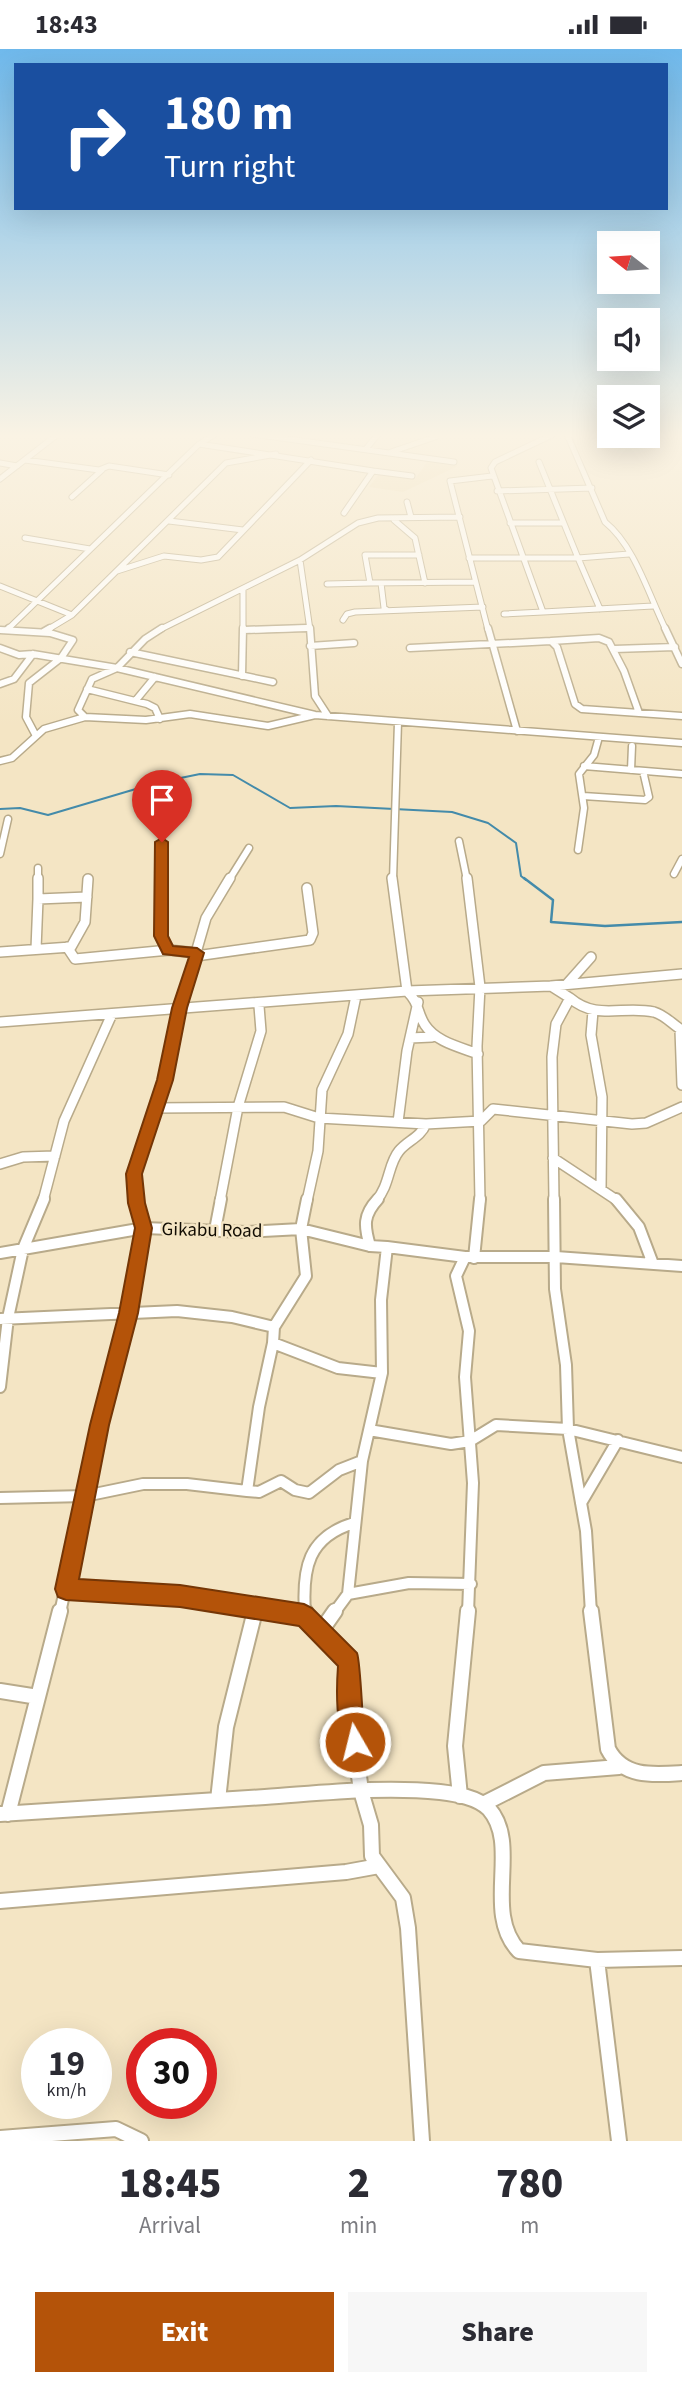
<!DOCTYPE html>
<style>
:root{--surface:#fff;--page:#f7f7f7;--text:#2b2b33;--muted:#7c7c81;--accent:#b45309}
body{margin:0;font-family:"Source Sans 3",sans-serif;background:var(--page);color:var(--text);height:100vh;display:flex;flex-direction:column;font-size:26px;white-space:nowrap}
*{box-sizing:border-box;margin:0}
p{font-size:23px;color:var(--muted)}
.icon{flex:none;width:38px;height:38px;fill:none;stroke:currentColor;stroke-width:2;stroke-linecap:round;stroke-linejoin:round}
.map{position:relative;height:2092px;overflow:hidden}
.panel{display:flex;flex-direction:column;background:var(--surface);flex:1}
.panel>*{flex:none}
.hud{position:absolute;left:14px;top:14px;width:654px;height:147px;border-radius:0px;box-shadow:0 7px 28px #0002;background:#1a4fa0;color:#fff;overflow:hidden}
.needle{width:46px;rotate:287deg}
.buttons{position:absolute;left:597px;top:182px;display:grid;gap:14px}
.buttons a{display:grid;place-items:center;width:63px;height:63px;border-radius:0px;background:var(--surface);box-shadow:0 7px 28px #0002;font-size:35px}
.speed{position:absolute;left:21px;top:1979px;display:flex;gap:14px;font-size:35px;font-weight:700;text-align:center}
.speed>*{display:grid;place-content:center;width:91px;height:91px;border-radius:50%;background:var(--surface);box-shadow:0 7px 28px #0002;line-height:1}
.speed small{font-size:18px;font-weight:400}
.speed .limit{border:10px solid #d22;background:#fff;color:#111}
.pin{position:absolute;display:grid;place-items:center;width:60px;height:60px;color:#fff;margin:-72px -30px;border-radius:50% 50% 50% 0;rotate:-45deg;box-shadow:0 0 7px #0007}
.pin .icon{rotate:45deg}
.me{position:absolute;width:77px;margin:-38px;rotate:352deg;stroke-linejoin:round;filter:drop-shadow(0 0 5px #0008)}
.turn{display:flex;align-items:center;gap:24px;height:147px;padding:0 35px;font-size:32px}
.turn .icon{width:91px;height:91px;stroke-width:2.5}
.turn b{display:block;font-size:49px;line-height:60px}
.eta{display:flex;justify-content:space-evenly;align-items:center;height:119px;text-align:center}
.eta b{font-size:42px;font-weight:800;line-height:49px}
.cta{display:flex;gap:14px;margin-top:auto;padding:14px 35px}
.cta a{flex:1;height:80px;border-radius:0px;background:var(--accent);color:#fff;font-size:28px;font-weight:800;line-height:80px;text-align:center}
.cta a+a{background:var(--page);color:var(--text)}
.status{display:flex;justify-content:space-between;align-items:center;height:49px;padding:0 35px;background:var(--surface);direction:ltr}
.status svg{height:19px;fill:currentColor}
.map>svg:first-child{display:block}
</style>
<div class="status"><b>18:43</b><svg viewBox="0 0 49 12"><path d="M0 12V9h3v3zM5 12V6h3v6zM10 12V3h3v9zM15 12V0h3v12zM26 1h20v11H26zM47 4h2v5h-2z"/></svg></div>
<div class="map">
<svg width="682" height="2092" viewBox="0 0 682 2092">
<rect width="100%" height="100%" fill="#f4e5c4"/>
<path fill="#eedcb3" d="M428,412L458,417L403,443L369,438L380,424L415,430Z"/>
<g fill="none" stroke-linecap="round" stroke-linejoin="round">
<path stroke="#448baa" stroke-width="2" d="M0,760L20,759L48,766L156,734L200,725L233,726L290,759L336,757L452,763L488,774L516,794L521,827L526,831"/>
<path stroke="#448baa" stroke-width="2.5" d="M524,829L553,851L551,873L605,877L682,873"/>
<defs>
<path id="minor-far4" d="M252,385L454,413
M567,385L605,473C635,497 649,547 666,581
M199,395L373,422L344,464
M366,400L378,385
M391,403L435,388
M25,411L99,421L109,417L169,426
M539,413L578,509L629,505
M0,414L17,417
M373,422L412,427
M0,430L58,385
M497,442L592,439
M72,448L102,421
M407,453L411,468
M394,471L415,489L425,534
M169,472L243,481
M510,474H562
M25,489L90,500
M419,506H365L370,534L475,533
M469,509H578L600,560
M300,511L310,581
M117,522L164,507L201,511L218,508L311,411
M381,534L384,559L387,561
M327,535L370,534
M0,537L72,566
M543,563L653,557
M504,565L543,563L491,419L495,413L554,385
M343,571L347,565L355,563L483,558
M7,581L198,396L215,385
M47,581L72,566L226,414L276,405
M159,581L300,511L358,474L378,469L460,468
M243,581V540
M251,581L308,579
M488,581L450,432L492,427"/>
<path id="minor-far3" d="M162,579L145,590L117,619L92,630L78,661L85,668L146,671L190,665L268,677L315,666
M310,579L315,647L328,667
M488,579L517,682
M665,579L682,615
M0,581L50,584L73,591L61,609L29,634L26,668L35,685
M7,581L9,579
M244,581L307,579
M43,583L50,579
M551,592L599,589L609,593L624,622L639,664
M310,597L354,594
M0,599L19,606L33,605L117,619L315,666L682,694
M410,599L551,592L557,598L575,655L582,660L682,667
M614,600L675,598
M130,603L273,633
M242,627L243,579
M0,635L14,630L33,605
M87,640L147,655L155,659L160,670
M136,651L155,628
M0,712L12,709L44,680L85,668
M584,717L682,725
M631,721L632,697
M583,747L645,751L649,748L643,722
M459,792L467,831
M578,801L584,759L579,725L594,706L599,688
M0,805L8,770
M38,819V831
M674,825L682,810
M162,831V793
M229,831L249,799
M393,831L398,673"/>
<path id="minor-far2" d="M38,829V850
M162,829L161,887L168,901
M467,829L480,938L477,997L480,1152
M67,898L75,910L169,901L197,904
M36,900L38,850L87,848
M0,903L71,898L85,873L88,830
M196,907L310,891L313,884L307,839
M567,935L591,908
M551,937L570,949L556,975L552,1008L554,1152
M407,942L551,937L682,925
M407,942C420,955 416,962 425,976C436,993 460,998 478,1005
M570,949C597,972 623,956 654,963C665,966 673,976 682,981
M593,962L591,986L602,1048L601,1140
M0,973L407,942L392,829
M680,981L682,1036
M410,989L432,988
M154,1059L284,1058L319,1069L426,1075
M398,1073L407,1002L418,953
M553,1109L618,1152
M0,1115L23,1108L55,1107
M43,1152L64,1072L112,965
M137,1152L134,1125L165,1031L180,959L206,869L230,829
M220,1152L238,1058L261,982L259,957
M307,1152L318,1102L322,1041L348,985L356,947
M376,1152C390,1136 388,1115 399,1102C408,1091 420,1089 426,1075L481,1072L493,1060L632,1075L646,1074L682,1058"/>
<path id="minor-far1" d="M307,1150L301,1180L306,1227L274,1278L273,1294L338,1319L382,1324
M554,1150L555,1240L566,1316L568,1380L586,1482L591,1564
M616,1150L639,1178L653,1215
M215,1181L221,1150
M370,1197C364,1177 363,1166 378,1150
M0,1204L144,1179L247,1183L301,1180L370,1197L387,1198
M465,1208L456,1227L469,1282L465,1328L473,1434L468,1564
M474,1209L480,1150
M0,1270L177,1262L232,1268L274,1278
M273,1294L259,1358L247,1442L259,1443L281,1432L295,1441L309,1444L339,1421L362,1412
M0,1338L8,1269L23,1200L44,1150
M369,1381L451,1395L470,1392L496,1376L568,1380L682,1408
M0,1449L85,1447L143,1435H187L247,1442
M581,1454L618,1391
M66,1540L180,1547L292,1564
M348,1545L409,1534L471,1535
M60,1564L100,1376L128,1264L144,1179L137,1150
M255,1564L256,1559
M305,1564C302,1519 308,1488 354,1474
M334,1564L348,1545L362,1412L382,1324L381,1251L387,1198L465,1208H556L682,1217"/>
<path id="minor" d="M280,1562L305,1566L321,1582
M305,1562V1566
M335,1562L321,1582L349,1613L348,1644L361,1742L371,1776L372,1807L403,1849L408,1879L422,2092
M591,1562L608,1700C623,1729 653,1726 682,1724
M0,1642L38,1648
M460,1747L455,1697L468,1562
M218,1751L226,1678L255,1562
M483,1755L544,1724L619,1718
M0,1765C88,1759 177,1754 265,1748C323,1744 382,1737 440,1743C456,1745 477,1748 489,1760C521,1796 482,1863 519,1902L597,1911L682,1909
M8,1765L60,1562
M0,1852L346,1823L379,1817
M597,1911L619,2092
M0,2089L116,2080L141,2092"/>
</defs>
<use href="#minor-far4" stroke="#b8aa8a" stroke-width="7"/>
<use href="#minor-far3" stroke="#b8aa8a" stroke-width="9"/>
<use href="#minor-far2" stroke="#b8aa8a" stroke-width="12"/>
<use href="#minor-far1" stroke="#b8aa8a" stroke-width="14"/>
<use href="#minor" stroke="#b8aa8a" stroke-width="18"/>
<use href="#minor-far4" stroke="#fff" stroke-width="5"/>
<use href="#minor-far3" stroke="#fff" stroke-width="6"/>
<use href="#minor-far2" stroke="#fff" stroke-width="9"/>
<use href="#minor-far1" stroke="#fff" stroke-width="10"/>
<use href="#minor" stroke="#fff" stroke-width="14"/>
</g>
<linearGradient id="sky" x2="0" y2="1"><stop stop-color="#6fb9ec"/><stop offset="0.57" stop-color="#faf3e4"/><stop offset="1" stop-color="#faf3e4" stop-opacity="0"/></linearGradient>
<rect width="682" height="678" fill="url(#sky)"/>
<path fill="#b45309" stroke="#753606" stroke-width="2" d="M162,789L168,793V887L173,897L197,899L204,904L187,959L173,1031L142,1125L145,1154L152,1179L138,1264L109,1376L79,1530L180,1536L304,1555L312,1559L357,1604C360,1612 365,1695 363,1701L355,1705L346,1701C336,1676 336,1644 338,1617L299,1577L180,1558L66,1551L58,1548L55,1540L90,1376L119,1264L135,1179L128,1154L126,1125L157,1031L172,959L189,908L163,905L154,887L155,793Z"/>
<g text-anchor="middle" stroke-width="5" stroke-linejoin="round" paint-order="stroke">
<g font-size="19" fill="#110c03" stroke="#f4e5c4">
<text transform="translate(212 1180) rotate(1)" y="7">Gikabu Road</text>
</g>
</g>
</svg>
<div class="buttons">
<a><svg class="needle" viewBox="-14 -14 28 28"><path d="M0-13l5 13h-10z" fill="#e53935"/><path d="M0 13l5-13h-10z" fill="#7c7c81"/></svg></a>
<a><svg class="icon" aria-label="sound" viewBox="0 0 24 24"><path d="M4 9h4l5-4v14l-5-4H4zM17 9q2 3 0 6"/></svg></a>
<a><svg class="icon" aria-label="layers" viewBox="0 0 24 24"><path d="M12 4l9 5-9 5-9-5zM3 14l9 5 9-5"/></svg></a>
</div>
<div class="speed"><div>19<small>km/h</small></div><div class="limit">30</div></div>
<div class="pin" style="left:162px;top:793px;background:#d93025"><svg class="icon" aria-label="arrive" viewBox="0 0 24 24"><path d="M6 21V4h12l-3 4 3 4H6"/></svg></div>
<svg class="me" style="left:355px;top:1693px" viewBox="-20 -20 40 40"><circle r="17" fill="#b45309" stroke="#fff" stroke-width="3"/><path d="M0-11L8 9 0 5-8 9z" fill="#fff"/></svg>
<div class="hud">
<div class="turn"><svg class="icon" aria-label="right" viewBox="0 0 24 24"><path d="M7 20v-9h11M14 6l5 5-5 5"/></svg><div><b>180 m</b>Turn right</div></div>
</div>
</div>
<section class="panel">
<div class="eta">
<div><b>18:45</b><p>Arrival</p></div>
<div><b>2</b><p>min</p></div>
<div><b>780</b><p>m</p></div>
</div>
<div class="cta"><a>Exit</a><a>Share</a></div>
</section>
